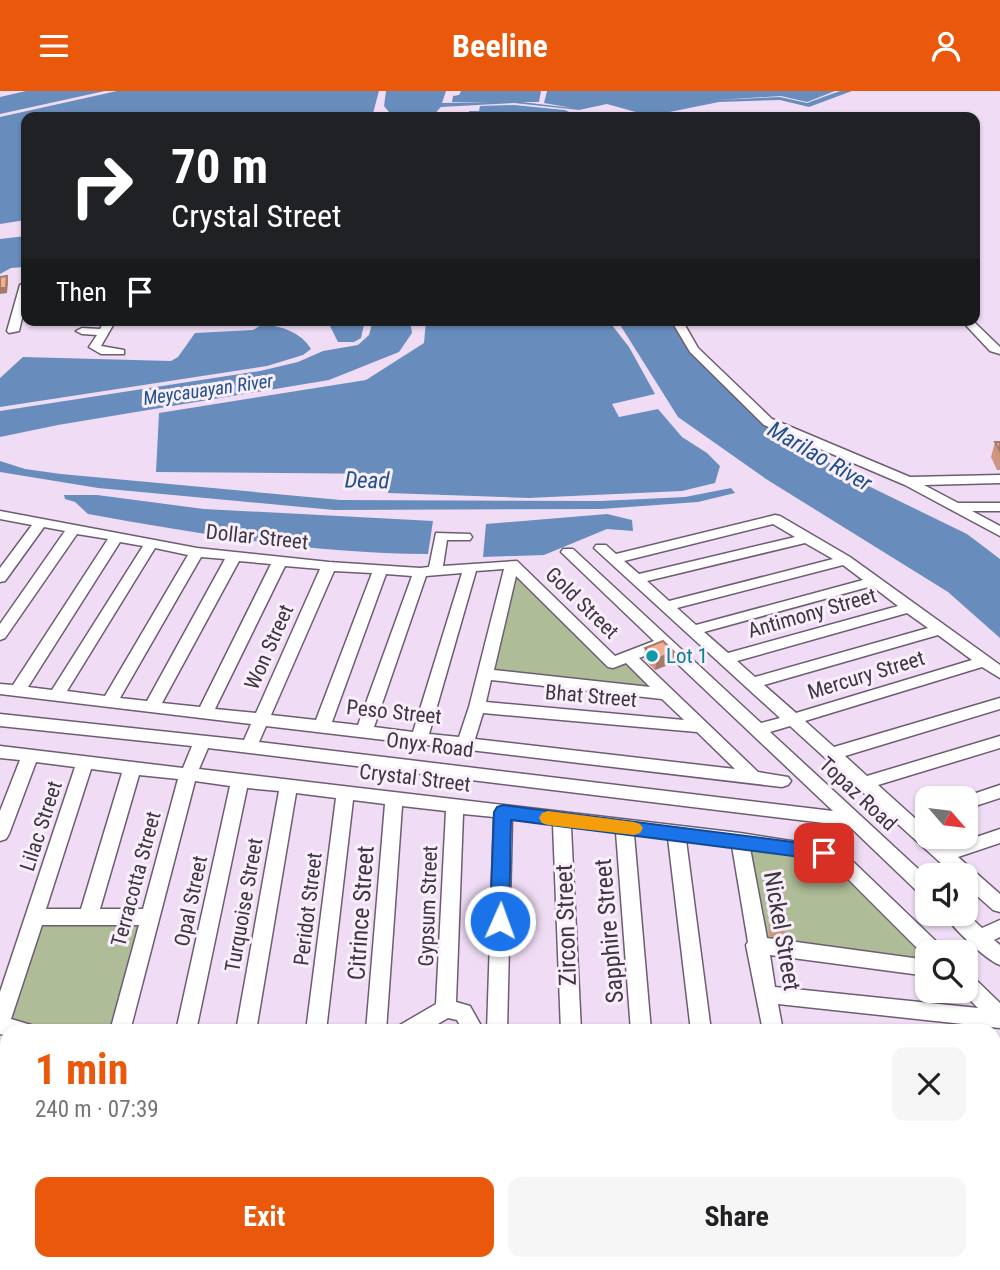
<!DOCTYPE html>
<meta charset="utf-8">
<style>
:root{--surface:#fff;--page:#f6f6f6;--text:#202124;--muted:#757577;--accent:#ea580c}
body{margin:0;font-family:"Roboto Condensed",sans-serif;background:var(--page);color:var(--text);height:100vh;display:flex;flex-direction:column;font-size:26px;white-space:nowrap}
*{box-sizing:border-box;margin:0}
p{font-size:23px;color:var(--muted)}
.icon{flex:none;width:38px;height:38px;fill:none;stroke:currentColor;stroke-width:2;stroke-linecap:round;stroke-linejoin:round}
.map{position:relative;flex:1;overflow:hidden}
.drawer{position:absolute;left:0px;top:933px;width:1001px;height:247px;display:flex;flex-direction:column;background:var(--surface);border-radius:21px 21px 0 0;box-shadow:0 2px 5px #0004}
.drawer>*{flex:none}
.hud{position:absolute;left:21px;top:21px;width:959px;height:214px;border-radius:14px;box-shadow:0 2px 5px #0004;background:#202124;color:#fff;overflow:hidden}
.needle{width:46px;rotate:118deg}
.controls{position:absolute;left:915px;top:695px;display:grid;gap:14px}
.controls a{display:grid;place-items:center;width:63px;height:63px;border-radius:14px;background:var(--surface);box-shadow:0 2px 5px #0004;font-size:35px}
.pin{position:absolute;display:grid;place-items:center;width:60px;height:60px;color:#fff;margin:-30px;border-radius:14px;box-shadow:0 4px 10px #0006}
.me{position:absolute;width:77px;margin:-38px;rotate:2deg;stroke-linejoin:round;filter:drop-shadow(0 0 5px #0008)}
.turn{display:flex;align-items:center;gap:24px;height:147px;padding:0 35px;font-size:32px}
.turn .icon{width:91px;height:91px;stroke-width:2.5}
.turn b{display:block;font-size:49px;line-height:60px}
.then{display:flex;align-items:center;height:66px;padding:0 35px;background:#0003;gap:14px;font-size:26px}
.round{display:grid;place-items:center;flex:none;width:74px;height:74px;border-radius:14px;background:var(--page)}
.summary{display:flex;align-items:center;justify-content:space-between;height:119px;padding:0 35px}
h1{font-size:42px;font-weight:700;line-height:52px;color:var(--accent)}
.button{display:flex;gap:14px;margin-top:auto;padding:14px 35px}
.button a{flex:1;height:80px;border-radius:14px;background:var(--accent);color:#fff;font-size:28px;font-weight:700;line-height:80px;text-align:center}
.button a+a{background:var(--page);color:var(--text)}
header{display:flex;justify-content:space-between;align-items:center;height:91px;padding:0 35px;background:var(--accent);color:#fff;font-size:32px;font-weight:700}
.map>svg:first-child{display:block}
</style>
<header><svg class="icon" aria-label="menu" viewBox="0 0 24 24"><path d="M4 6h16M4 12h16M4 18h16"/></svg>Beeline<svg class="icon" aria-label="person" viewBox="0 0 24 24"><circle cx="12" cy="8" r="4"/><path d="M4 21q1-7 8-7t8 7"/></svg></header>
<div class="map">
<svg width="1000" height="1179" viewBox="0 0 1000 1179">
<rect width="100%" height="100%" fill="#f0ddf5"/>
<path fill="#aebc97" d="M517,487L524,490L610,577L628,571L655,598L491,580L511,491Z
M751,758L825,767L927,869L764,850Z
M41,833L138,834L111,940L55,939L9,929Z"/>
<path fill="#688dbd" d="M26,0H105L0,23V6Z
M117,0H379L372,26H26V129L0,133V26Z
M386,0H446L442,12L492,11H452L453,5L459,4L461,0H541L539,11H522L572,17L544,12L547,0H835L807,11L781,5L717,9L780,6L807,12L840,0H852L809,16L780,9L719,11L650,25L607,13L579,19L514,12L441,16L437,20L438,26H382L389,21L384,15Z
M514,14L565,19L580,26H469V20H479L480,15Z
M26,145V176L11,177L0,183V148Z
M327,229H365L361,247L354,251H338Z
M373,229H410L412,242L399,261L329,289L58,334L0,346V320L260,280L298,271L323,260L358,254L369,244Z
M426,229H608L629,256L655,303L612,313L619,326L658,318L682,346L707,362L720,375L715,392L682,400L528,407L388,402L390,383L156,381L159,322L366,289L424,252Z
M617,229H679L709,275L768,331L854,388L967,443L1000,468V547L948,501L766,388L678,326Z
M261,234C280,234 301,241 311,258L303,264L267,275L0,316V287L23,266L171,270L178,266L195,242L253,239Z
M0,370L25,378L61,383L341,409L601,410L685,406L731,397L735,402L698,411L601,418L334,419L98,397L0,381Z
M64,404H97L204,418L433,430L428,463C313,463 200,443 88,423L75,411L65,408Z
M607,423L632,429L633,440L607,438L544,464L483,466L486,433Z"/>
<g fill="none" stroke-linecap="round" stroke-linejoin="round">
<defs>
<path id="minor" d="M25,191L26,210L19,240L9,242L7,240L20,194Z
M105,229H116L101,255L124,259V263H101L89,256L97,244L82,243L76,240L82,237L100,238Z
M671,229H682L698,257L772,328L910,386L1000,384V392L924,394L958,412H1000V420H972L1000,435V445L905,394L764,334L690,261Z
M961,229H972L1000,256V263L990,260Z
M0,420L197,457L329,471L420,477L429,476L436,442L470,443L472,446L470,449H447L443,475L517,470L615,565L654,550L561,461L563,458H573L761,632L780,627L594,457L596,454H606L616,463L775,424L780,425L850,466L1000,574V587L982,576L805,630L834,656L1000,607V618L845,665L867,685L1000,645V657L878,694L928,739V746H935L947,756L1000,738V752L958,766L1000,803V821L993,819L966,795V784H954L790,635L770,641L928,787V806L921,804L849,735L208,657L199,678L740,742L824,755L842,760L941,855L944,861H928L927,867L830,770L750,757L767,847L928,869V885L770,864L775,896L978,917L961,900H966V884L973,886L1000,912V937L778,913L783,940H763L746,854L748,851L732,755L686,749L711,940H691L668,747L634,743L651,940H631L616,741L571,736L581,940H561L553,733L512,728L507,940H487L494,726L463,723L456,911L470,915L484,940H463L457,929L448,927L426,940H397L400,934L436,913L446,720L402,715L386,940H366L385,713L353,709L326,940H306L336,707L296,702L256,940H236L279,700L247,697L196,940H176L230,695L195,690L130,940H110L139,834H42L11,928L31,934L34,940H7V945L0,943V901L75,676L36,671L9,743L6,748L0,750V720L20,669L0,667V655L183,677L192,655L0,635V623L244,649L251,633L0,603V593L13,594L108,448L77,443L5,547L0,549V533L65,440L44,436L5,490L0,491V477L32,434L0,428ZM773,433L795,446L639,483L624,470ZM120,451L143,455L52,599L28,596ZM805,452L833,468L669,510L647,490ZM155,457L188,464L105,605L67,600ZM201,466L225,468L147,610L120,607ZM239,470L271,473L200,616L162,612ZM843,474L863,489L696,534L677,517ZM285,475L320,478L256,622L215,618ZM504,478L469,616L459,646L429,643L476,480ZM334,480L372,482L316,629L271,624ZM462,482L413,641L374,636L426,485ZM386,483L412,485L358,634L332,631ZM516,485L608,576L613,577L626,572L650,596L494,579ZM872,495L898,515L728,562L704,541ZM907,522L928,537L755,586L737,570ZM938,544L972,569L796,622L764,594ZM662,558L833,720L259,651L266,635L782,696L788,694L791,690L788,686L758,681L639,567ZM491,589L662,608L684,629L486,611ZM483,622L697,641L735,678L475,648ZM91,678L122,682L81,818H46ZM139,684L178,688L143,818H100Z
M1000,694V707L966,718V707H961Z
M944,822H966L982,837L1000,829V846L994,849L1000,854V874C986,869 951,836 944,822Z
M994,978L1000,979V997L994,996Z
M994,1051L1000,1052V1072L994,1071Z
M994,1170L995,1179H971V1172H994Z
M392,1172H416V1179H392Z
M580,1172H604L605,1179H581Z
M813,1172H837L836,1179H812Z
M934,1172H958L959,1179H935Z"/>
</defs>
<use href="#minor" stroke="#6d5d71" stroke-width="3"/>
<use href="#minor" fill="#fff" fill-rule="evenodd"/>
</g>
<path fill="#ce967f" d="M995,351H1000V379H997L991,366Z
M645,557L674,561L673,572L655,579L644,568Z
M771,820L786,836L783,847L769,845V831Z"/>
<path fill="#a77a68" d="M7,185L8,191L7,202L0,203V197Z
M674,561L673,572L655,579L657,568Z"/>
<path fill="#efaf94" stroke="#a77a68" stroke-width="2" d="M7,185L6,197H0V186Z
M995,351H1000V360Z
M663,550L674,561L657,568L645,557Z
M771,820H785L786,836L772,834Z"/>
<path fill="#1a73e8" stroke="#114b97" stroke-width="2" d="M503,714L824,755L830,757L833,762L830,767L824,769L511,729L509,830L506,836L500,838L493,836L490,830L494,721L497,716Z"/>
<path fill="#f59e0b" d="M548,720L634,731L640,733L643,737L640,742L634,744L548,734L542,732L539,727L542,722Z"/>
<circle fill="#0f9aa8" stroke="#f9eefc" stroke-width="2.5" cx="652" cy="565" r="7"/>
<g text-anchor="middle" stroke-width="6" stroke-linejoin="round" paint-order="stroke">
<g font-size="19" font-style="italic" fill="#1e508d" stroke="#f9eefc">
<text transform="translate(208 298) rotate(-8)" y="7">Meycauayan River</text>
</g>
<g font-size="21" fill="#3d353f" stroke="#f9eefc">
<text transform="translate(257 446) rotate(6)" y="7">Dollar Street</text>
<text transform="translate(582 512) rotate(44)" y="7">Gold Street</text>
<text transform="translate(812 522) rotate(-16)" y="7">Antimony Street</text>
<text transform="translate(269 556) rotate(-66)" y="7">Won Street</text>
<text transform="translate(866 584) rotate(-17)" y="7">Mercury Street</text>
<text transform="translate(591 605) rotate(5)" y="7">Bhat Street</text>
<text transform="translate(394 621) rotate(6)" y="7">Peso Street</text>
<text transform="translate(430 654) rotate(7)" y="7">Onyx Road</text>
<text transform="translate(415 687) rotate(7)" y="7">Crystal Street</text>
<text transform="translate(858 703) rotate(43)" y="7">Topaz Road</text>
<text transform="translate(41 735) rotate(-72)" y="7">Lilac Street</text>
<text transform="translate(136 788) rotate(-75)" y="7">Terracotta Street</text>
<text transform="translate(191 810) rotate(-78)" y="7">Opal Street</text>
<text transform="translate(244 814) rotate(-80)" y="7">Turquoise Street</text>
<text transform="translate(428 815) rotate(-88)" y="7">Gypsum Street</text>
<text transform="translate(308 818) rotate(-83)" y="7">Peridot Street</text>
</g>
<g font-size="21" fill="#0d838f" stroke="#f9eefc" text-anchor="start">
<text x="666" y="572">Lot 1</text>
</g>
<g font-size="23" font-style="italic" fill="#1e508d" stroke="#f9eefc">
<text transform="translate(820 365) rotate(30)" y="8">Marilao River</text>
<text transform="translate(367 389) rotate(1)" y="8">Dead</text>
</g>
<g font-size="24" fill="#3d353f" stroke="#f9eefc">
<text transform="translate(361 822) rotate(-86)" y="8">Citrince Street</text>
<text transform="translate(566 834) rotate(-92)" y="8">Zircon Street</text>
<text transform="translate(609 840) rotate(-95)" y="8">Sapphire Street</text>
<text transform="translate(782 840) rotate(80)" y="8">Nickel Street</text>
</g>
</g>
</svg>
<div class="controls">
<a><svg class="needle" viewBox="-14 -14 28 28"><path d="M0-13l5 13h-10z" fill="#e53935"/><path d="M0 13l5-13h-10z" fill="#757577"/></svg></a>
<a><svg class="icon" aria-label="sound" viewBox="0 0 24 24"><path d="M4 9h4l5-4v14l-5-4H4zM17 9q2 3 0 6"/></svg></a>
<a><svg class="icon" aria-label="search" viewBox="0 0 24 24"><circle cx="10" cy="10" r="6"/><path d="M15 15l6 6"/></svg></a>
</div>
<div class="pin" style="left:824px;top:762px;background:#d93025"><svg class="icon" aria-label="arrive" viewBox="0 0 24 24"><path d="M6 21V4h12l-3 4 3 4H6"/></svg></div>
<svg class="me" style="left:500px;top:830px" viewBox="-20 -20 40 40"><circle r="17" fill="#1a73e8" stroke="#fff" stroke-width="3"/><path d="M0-11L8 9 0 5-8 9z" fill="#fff"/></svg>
<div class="hud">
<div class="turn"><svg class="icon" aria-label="right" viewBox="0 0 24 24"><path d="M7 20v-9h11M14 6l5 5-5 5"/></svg><div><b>70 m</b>Crystal Street</div></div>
<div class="then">Then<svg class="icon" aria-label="arrive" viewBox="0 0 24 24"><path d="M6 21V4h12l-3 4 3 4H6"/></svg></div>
</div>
<section class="drawer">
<div class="summary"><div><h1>1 min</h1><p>240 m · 07:39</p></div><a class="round"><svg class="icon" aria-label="close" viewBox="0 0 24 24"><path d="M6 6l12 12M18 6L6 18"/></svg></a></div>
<div class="button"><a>Exit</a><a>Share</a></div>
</section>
</div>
